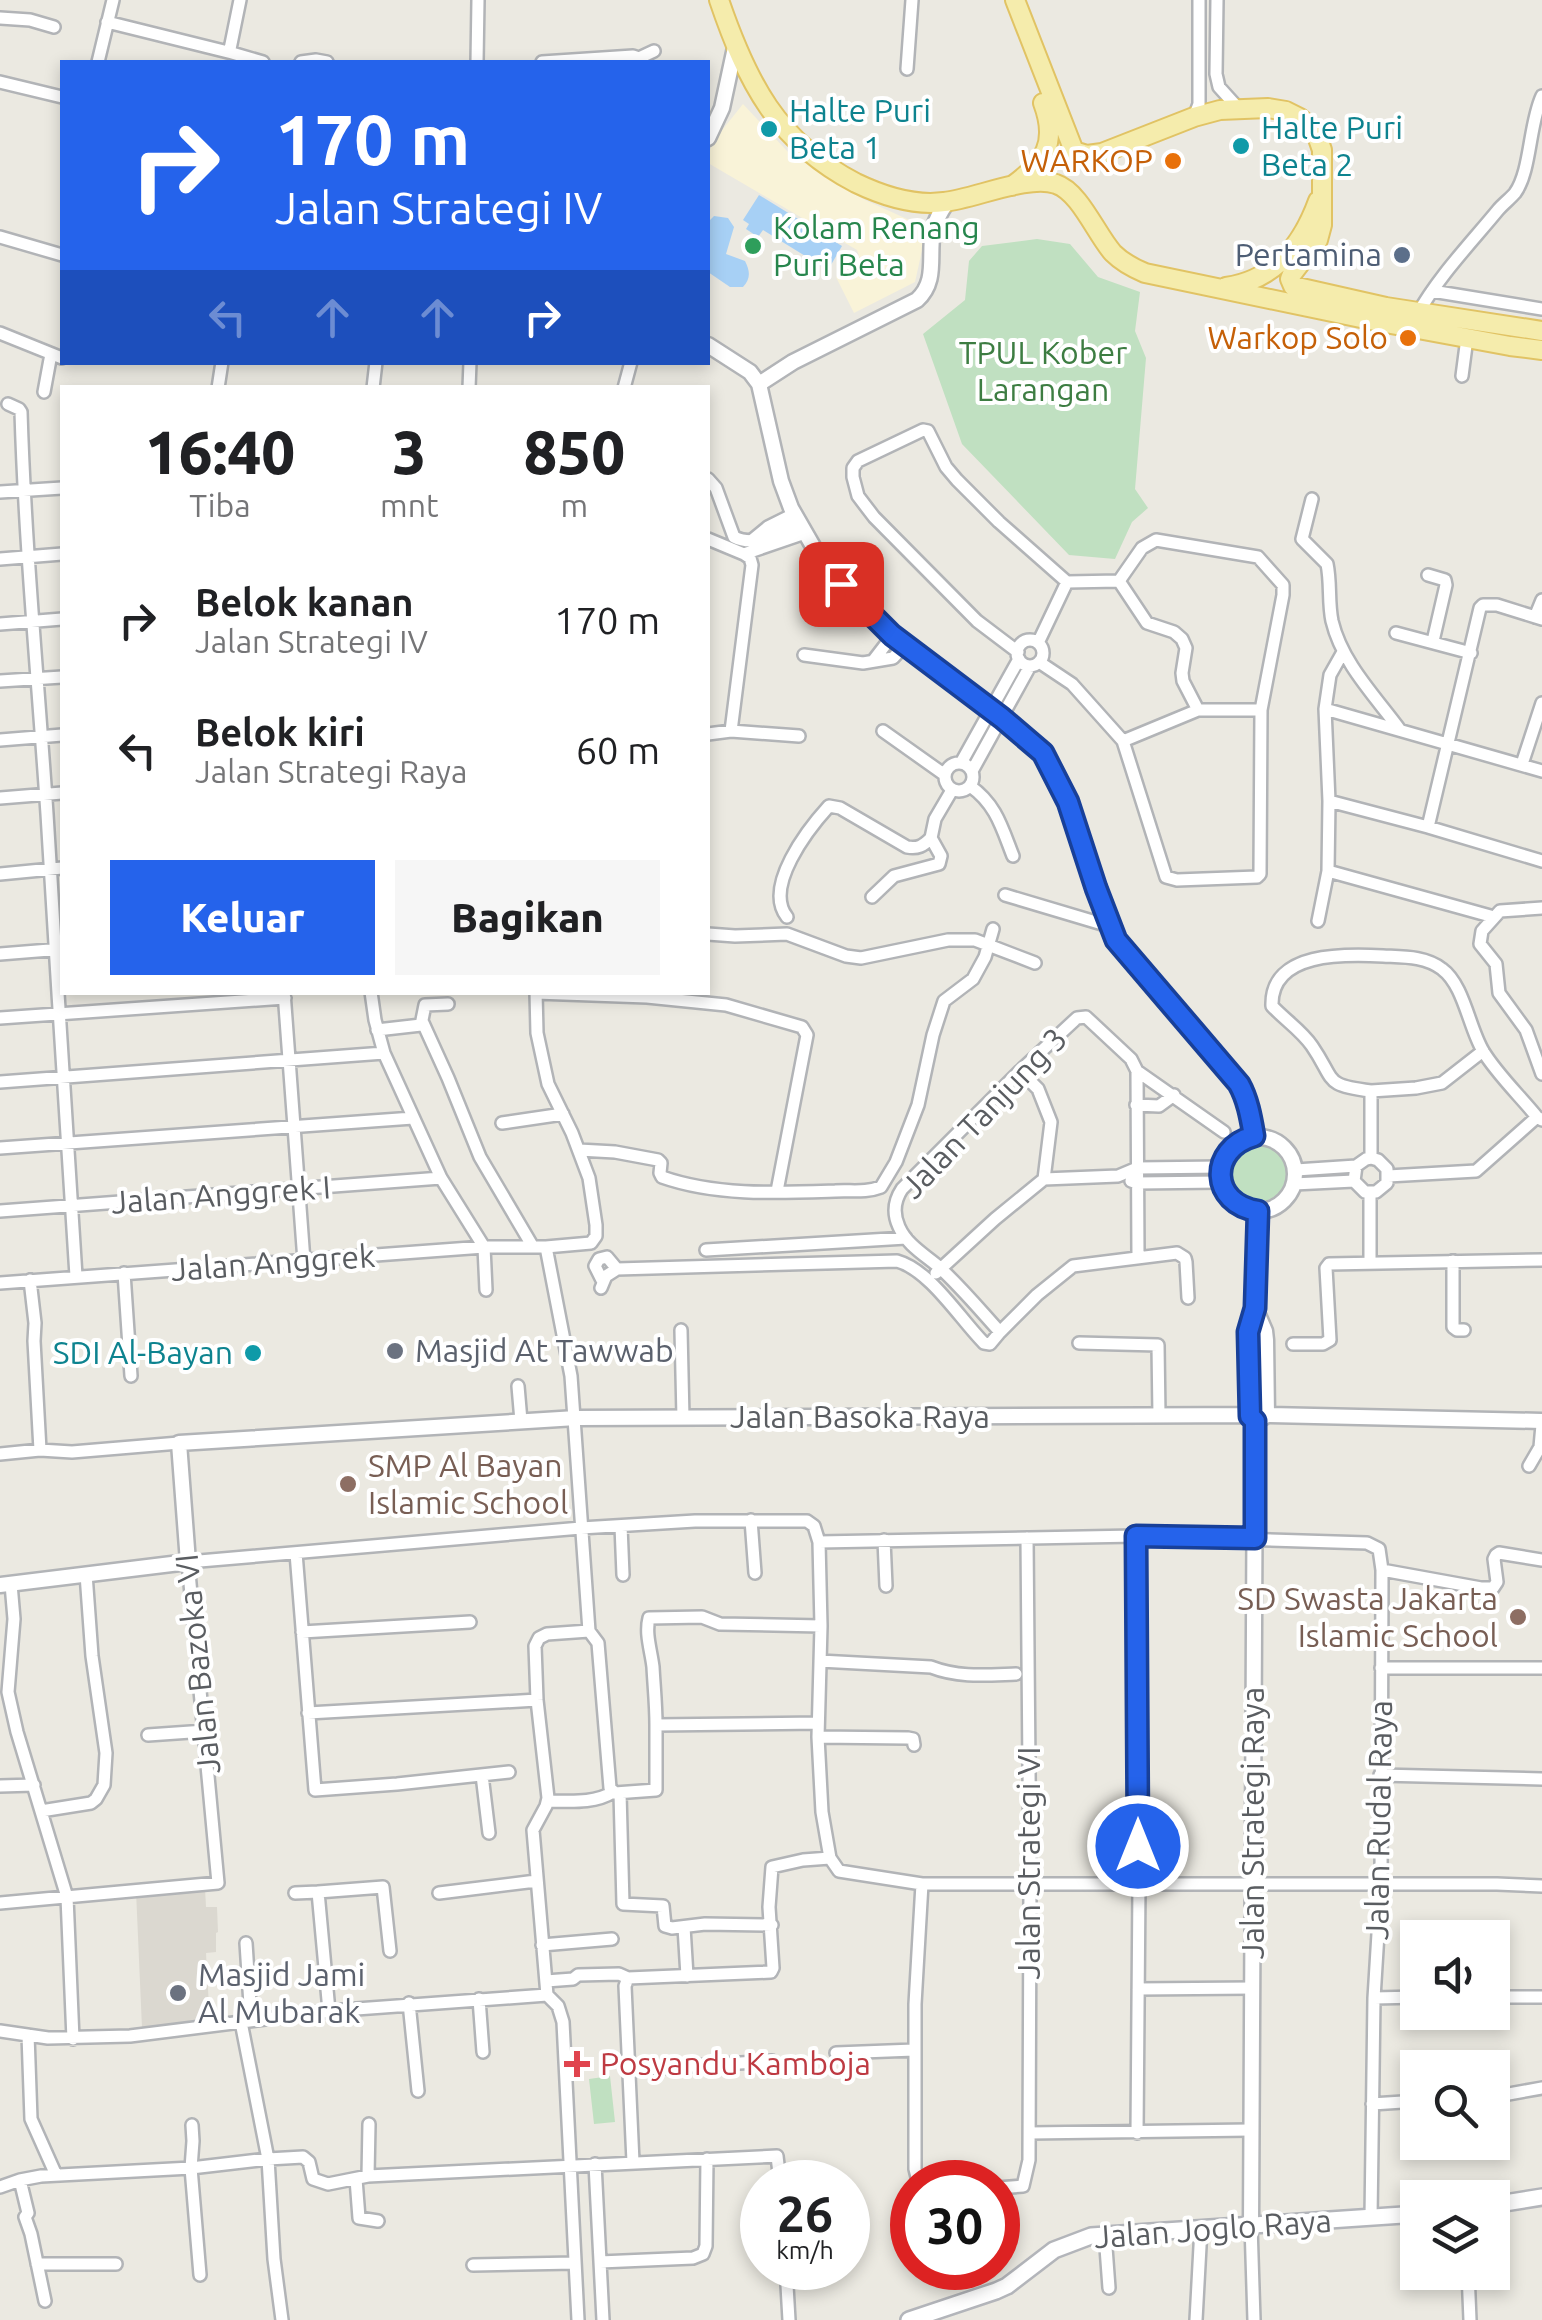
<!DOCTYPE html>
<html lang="id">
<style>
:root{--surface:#fff;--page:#f6f6f6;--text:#202124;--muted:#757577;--accent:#2563eb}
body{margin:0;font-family:Ubuntu,sans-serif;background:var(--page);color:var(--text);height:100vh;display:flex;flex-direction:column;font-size:38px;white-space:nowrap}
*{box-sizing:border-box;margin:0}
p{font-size:32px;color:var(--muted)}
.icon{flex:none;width:55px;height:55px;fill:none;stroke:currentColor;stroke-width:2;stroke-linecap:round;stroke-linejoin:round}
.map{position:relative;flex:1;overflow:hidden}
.side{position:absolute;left:60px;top:385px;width:650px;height:610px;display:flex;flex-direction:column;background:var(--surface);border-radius:0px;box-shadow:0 5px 15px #0003}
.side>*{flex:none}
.banner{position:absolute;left:60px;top:60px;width:650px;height:305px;border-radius:0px;box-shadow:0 5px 15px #0003;background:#2563eb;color:#fff;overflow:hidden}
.fabs{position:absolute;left:1400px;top:1920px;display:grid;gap:20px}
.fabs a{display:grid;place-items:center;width:110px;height:110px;border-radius:0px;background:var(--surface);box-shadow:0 5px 15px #0003;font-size:50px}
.speed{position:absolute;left:740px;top:2160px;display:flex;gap:20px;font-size:50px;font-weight:700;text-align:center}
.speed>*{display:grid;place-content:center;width:130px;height:130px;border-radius:50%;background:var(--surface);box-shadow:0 5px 15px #0003;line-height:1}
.speed small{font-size:25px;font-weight:400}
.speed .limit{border:15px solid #d22;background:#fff;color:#111}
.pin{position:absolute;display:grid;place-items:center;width:85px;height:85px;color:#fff;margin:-42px;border-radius:20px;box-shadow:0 5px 15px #0006}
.me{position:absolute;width:110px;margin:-55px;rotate:0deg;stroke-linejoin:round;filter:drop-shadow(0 0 8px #0008)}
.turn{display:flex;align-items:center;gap:35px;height:210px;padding:0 50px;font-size:45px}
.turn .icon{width:130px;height:130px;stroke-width:2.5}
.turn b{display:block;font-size:70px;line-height:85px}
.lanes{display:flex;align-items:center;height:95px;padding:0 50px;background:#0003;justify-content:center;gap:50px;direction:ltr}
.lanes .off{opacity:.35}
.eta{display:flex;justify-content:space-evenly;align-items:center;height:170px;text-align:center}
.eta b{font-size:60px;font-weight:800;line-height:70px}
.primary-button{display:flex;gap:20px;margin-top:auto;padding:20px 50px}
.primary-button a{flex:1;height:115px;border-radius:0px;background:var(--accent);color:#fff;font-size:40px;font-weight:800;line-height:115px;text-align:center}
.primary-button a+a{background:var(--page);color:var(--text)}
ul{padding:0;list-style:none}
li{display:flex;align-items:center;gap:30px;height:130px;padding:0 50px}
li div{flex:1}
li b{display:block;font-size:38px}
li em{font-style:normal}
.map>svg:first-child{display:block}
</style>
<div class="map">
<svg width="1542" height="2320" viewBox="0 0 1542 2320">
<rect width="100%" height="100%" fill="#ebe9e1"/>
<path fill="#f9f3d8" d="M743,104L788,152L865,200L927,228L915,282L854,313L836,277L862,265L857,250L708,163V154L715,139Z"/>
<path fill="#dbd8d0" d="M205,1888L206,1907H217L218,1932L216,1933V1952L206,1953L210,2025L142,2028L136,1891Z"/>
<path fill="#c0e0c1" d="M1037,239L1070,244L1098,277L1140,292L1135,331L1146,358L1135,489L1148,508L1132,522L1115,559L1069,555L962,444L923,334L965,300L969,261L982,246Z
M1221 1174a37 37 0 1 1 74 0a37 37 0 1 1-74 0Z
M610,2076L615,2122L594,2124L589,2079Z"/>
<path fill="#a7d0f5" d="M759,195L842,246L828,270L763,230L758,237L746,229L749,224L743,220Z
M714,216L728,218L734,227L726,254L745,261C750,271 751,278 743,287H730L708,272V222Z"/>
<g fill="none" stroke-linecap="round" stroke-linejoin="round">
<defs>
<path id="minor" d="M240,0L230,49L232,53L263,62
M1217,0L1216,74L1219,87L1238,108
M0,18L30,20L54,27
M107,22L232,53
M639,58L654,51
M98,62L113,0
M301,62L316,60L327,62
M477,62L478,0
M542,62L633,56L639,58L642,62
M907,69L912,0
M0,82L62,97
M1194,117L1199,104V0
M0,237L62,255
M1432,291L1542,309
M1417,315C1438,277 1470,244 1498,210C1503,204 1510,199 1515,193C1531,171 1529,124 1542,96
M0,333L62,358
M1462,376L1467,338
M218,388L222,362
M373,388L376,362
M469,388L470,362
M624,388L631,362
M44,392L51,354
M8,404L19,409L21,412C25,546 38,680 47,814C57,968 65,1122 76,1276
M708,479L716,488L734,537C756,548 779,533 799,523
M0,492L62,488
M1312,499L1302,539L1327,564C1331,583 1328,602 1332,621C1342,663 1375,696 1400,730
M708,539L744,554L750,558L752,565L731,731
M751,541L768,527L794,514
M744,554L805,533
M0,559L62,554
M1428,575L1445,580L1446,585L1433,641
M1119,581L1147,623L1174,632L1182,639L1186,648L1182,673L1183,681L1198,710
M1535,617L1542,600
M0,624L62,619
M1396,633L1471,653
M1017 653a13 13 0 1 1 26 0a13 13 0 1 1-26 0Z
M1018,652L977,621L874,517L858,496L853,477V468L858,461L923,430L928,431L946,467L957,480L999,522L1067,582L1038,643
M804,655L863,663L893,658L905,645
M873,661L893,635
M1039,662L1072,684L1123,741L1166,877L1177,880L1257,877L1260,874L1261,710L1283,595V585L1258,557L1156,540L1142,548L1119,581L1067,582
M0,681L62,677
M1325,709L1542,771
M883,731L945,775
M708,734L731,731L799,736
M0,740L62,735
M1123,741L1198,710H1261
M945 777a14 14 0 1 1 28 0a14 14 0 1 1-28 0Z
M961,763L1019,659
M1522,764L1542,703
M972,771L1030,666
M970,786C996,804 1002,828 1013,856
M0,798L62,793
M1329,801L1428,827L1542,861
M1428,827L1480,608L1483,605H1497L1542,619
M1328,871L1494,917
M0,874L62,868
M1005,895L1109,926
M872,897L894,876L939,864L941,856L931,838L935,819L952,790
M1542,908L1500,911L1482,931L1480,944L1496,964L1499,993L1526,1030L1542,1074
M787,917C763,887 808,829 829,806L840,808L907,847C918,849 923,846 931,838
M1318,921L1328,871L1329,801L1325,709L1330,675L1343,652
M708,934L735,936L787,934L846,956L861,958L948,940H975L1035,963
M0,954L62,949
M284,992L304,1261
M371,992L375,1020L384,1053L441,1178L484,1247L486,1290
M536,992L537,1033L548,1084L572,1133L589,1178L596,1225V1236L591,1243L546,1247L571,1376L589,1631L598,1643L610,1788L615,1793L656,1790V1725L818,1723
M536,993L647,997L726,1005L802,1027L807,1035L777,1191
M0,1018L285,998
M423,1023L448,1078L480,1157L533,1247
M377,1030L421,1025L425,1005L448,1004
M1020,1071L1038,1089L1051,1122L1044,1179
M1137,1071L1224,1132
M0,1082L384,1053
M1371,1091L1416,1088L1442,1083L1483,1051
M1136,1105L1159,1106L1174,1095
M502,1123L563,1114
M0,1148L413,1118
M579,1150L615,1152L658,1160L661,1163L660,1173L662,1177C716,1196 778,1193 835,1191C852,1190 865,1193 881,1187L896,1162L918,1105L933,1035L944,1001L973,979L985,957L993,929
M1371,1158V1091C1323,1085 1336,1081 1312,1046C1302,1031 1284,1019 1272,1006C1270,951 1346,954 1383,956C1403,957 1425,956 1442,969C1464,985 1469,1028 1483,1051C1496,1073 1520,1096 1537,1117L1542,1120
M1296,1170L1356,1166L1366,1159L1371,1158L1378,1160L1387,1169V1183L1376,1192H1365L1354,1181L1356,1166
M1388,1176L1476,1171L1537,1117
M1131,1181L1137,1183L1221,1182
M1294,1184L1354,1181
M1370,1193V1261
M0,1211L441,1178
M706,1250L906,1238
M1138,1257L1137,1071L1131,1059L1086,1017L1077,1018L1020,1071L902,1189C894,1201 893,1214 899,1227C907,1245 925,1255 939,1267C961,1287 980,1310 1000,1332L1037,1295L1073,1266L1177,1253L1185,1258L1186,1262L1188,1298
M1453,1261V1327L1457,1330H1464
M124,1273L131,1376
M936,1273L995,1219L1044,1179L1118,1176L1137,1168L1221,1167
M30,1280L35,1323L34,1341L40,1450
M602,1280L595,1266L599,1259L607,1257L617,1269
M0,1283L484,1247H546
M601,1288L606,1276L617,1269L897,1261C930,1270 960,1319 984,1343L990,1344L1000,1332
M681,1330L683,1418
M1079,1343L1158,1345L1159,1416
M1293,1344H1323L1330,1340L1326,1268L1329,1264L1542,1260
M518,1386L521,1421
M0,1454L40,1450L72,1452L179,1443
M1529,1466L1540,1447L1542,1425
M751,1520L755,1573
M621,1526L623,1575
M1136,1536L1139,1884L1137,2133
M884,1540L886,1586
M819,1542L1136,1536L1367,1543L1379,1549L1382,1570L1381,1885L1374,1998L1371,2218
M296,1553L315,1790L397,1784L509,1772
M1382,1570L1481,1588H1493L1497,1582L1494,1559L1496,1555L1499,1553L1542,1560
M11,1584L14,1619L8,1692L17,1732L67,1897L73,2039
M302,1632L470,1622
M820,1661L931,1667C959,1678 987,1675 1016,1674
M1381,1668H1542
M308,1713L537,1700
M656,1725C656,1705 654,1686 653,1667C651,1650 645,1634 649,1618L702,1617L720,1624L821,1626
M148,1735L205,1731
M818,1737L908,1738L913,1739L914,1745
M482,1775L489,1833
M1380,1775L1542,1779
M0,1786L34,1785
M620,1793L623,1904L663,1906L665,1926L672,1928L705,1924L772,1925
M548,1801C569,1801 594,1804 613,1792
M41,1811L91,1803L96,1799L104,1785L106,1753L92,1656L86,1574
M295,1893L318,1892
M439,1893L536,1881
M0,1903L218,1883L188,1562L581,1528L695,1521H807L814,1526L819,1542L821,1626L818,1737L822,1812L830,1858L839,1871L922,1884H1497L1542,1886
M684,1927L687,1976
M246,1943L251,2020
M542,1945L612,1939
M628,1978L625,1986L633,2162
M546,1981L573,1979L578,1975L619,1974L628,1978L771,1972L773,1968L769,1907L772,1867L803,1860L830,1858
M1138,1989L1253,1988
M1492,1997H1542
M1374,1998L1418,1997
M479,1999L483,2052
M409,2003L418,2091
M329,2011L318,1892L383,1887L390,1951
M241,2022L268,2159L274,2259L282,2320
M0,2031L48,2038L130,2036L329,2011L547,1995
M28,2035L31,2119L56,2175
M836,2053L914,2050
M628,2070L772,2061
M1492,2097L1542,2088
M1372,2104L1418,2101
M192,2125L193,2141L191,2168L200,2275
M1030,2133L1250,2130
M595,2164L603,2320
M368,2176L369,2124
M356,2179L359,2218L378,2221
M20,2180L28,2213L25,2217L31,2234L45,2301
M922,2182L917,2177L915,2169V2004L922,1884
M0,2187L20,2180L41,2176L191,2168L268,2159L303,2157L309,2162L313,2179L328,2184L368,2176L777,2156L780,2182
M998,2188L1023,2186L1029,2160L1030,1883L1027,1538
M1251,2225L1254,2320
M1105,2234L1109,2288
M600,2262L693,2258L703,2254L706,2246L707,2159
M37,2264H116
M473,2265L575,2263
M786,2268L789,2320
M1468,2272L1470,2320
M578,2320L563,2022L558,2006L547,1995L533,1830L546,1806L548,1798L537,1700L535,1646L539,1638L547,1634L589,1631
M1196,2320L1201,2228"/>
<path id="tertiary" d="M708,138L722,108L736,43
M708,345L750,372L759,384L781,481L791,508L818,555L841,584L875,620L912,651L1003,718L1043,753L1069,801L1096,888L1116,940L1239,1084L1245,1095L1255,1137
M759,384L793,362L917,300C938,281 928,256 933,231C935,220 941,211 947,202
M1221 1174a37 37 0 1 1 74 0a37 37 0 1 1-74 0Z
M1255,1308L1265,1331L1266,1340L1267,1415L1262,1418
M0,1585L188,1562L179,1443L576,1418L1267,1415L1542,1421
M1251,2225L1255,1430V1421L1250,1416L1248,1332L1250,1320L1255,1308L1258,1211"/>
<path id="secondary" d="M1492,2205L1542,2197
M909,2320L996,2291L1007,2286L1054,2250L1091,2236L1418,2214"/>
<path id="primary" d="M719,0C747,82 777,142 856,183C883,196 914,206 944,202C974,199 1029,174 1056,184C1080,192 1096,234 1113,253C1123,263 1133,268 1145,273L1380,322L1510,346L1542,350
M1015,0L1074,151L1087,155L1102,153L1194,117L1220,110L1268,108L1286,111L1300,118L1316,133L1322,150V225L1318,240L1292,274L1290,279L1293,286L1386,307L1542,331
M1012,186C1045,162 1058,143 1043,103
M1226,287C1275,280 1302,245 1318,201"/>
</defs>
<use href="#minor" stroke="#b2b4b7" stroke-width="16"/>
<use href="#tertiary" stroke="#b2b4b7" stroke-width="19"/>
<use href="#secondary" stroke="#b3b5ba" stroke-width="20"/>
<use href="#primary" stroke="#e1c364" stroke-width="22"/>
<use href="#minor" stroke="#fff" stroke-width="11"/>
<use href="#tertiary" stroke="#fff" stroke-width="14"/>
<use href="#secondary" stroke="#fff" stroke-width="15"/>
<use href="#primary" stroke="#f5ecac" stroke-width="18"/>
</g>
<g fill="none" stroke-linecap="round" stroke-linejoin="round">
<defs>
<path id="route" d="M841,584L892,635L1002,718L1043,753L1068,802L1096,888L1116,940L1239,1084C1248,1100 1251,1119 1254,1136C1208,1149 1210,1204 1258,1211L1255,1308L1248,1332L1250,1416L1255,1421V1538L1136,1536L1138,1846"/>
</defs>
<use href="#route" stroke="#184099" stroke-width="25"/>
<use href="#route" stroke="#2563eb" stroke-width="18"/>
</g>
<g fill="#0f9aa8" stroke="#fff" stroke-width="4">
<circle cx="769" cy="129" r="10"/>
<circle cx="1241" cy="146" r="10"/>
<circle cx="253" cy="1353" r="10"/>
</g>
<g fill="#e8710a" stroke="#fff" stroke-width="4">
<circle cx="1173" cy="161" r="10"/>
<circle cx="1408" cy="338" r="10"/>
</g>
<circle fill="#2e9e5b" stroke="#fff" stroke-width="4" cx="753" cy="246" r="10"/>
<circle fill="#5c6f8a" stroke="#fff" stroke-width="4" cx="1402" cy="255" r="10"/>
<g fill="#6b7280" stroke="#fff" stroke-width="4">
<circle cx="395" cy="1351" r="10"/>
<circle cx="178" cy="1993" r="10"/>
</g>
<g fill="#8d6e63" stroke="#fff" stroke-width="4">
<circle cx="348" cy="1484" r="10"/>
<circle cx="1518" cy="1617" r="10"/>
</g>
<path fill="#e0444e" stroke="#fff" stroke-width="4" d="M572 2049h10v10h10v10h-10v10h-10v-10h-10v-10h10z"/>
<g text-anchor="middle" stroke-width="8" stroke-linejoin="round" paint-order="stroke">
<g font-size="32" fill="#0d838f" stroke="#fff" text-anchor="start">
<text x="789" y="122">Halte Puri<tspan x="789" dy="37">Beta 1</tspan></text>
<text x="1261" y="139">Halte Puri<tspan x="1261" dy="37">Beta 2</tspan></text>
<text x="233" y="1364" text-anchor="end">SDI Al-Bayan</text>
</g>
<g font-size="32" fill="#c56008" stroke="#fff" text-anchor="end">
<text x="1153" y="172">WARKOP</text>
<text x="1388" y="349">Warkop Solo</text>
</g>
<g font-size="32" fill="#27864d" stroke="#fff" text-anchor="start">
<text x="773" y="239">Kolam Renang<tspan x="773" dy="37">Puri Beta</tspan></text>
</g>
<g font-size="32" fill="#4e5e75" stroke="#fff" text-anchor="end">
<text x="1382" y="266">Pertamina</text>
</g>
<g font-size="32" fill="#3d7d42" stroke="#fff">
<text x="1043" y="364">TPUL Kober<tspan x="1043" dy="37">Larangan</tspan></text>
</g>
<g font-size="32" fill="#5a5d61" stroke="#fff">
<text transform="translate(984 1113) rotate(-46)" y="11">Jalan Tanjung 3</text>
<text transform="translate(221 1195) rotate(-4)" y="11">Jalan Anggrek I</text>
<text transform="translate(273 1263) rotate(-4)" y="11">Jalan Anggrek</text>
<text x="860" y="1428">Jalan Basoka Raya</text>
<text transform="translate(198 1664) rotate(-96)" y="11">Jalan Bazoka VI</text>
<text transform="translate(1379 1820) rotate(-89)" y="11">Jalan Rudal Raya</text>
<text transform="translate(1253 1823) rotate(-90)" y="11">Jalan Strategi Raya</text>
<text transform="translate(1029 1863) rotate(-90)" y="11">Jalan Strategi VI</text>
<text transform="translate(1213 2229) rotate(-4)" y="11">Jalan Joglo Raya</text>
</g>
<g font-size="32" fill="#5b616d" stroke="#fff" text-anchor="start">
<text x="415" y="1362">Masjid At Tawwab</text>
<text x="198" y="1986">Masjid Jami<tspan x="198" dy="37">Al Mubarak</tspan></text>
</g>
<g font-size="32" fill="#785e54" stroke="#fff" text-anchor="start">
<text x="368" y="1477">SMP Al Bayan<tspan x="368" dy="37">Islamic School</tspan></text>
<text x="1498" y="1610" text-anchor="end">SD Swasta Jakarta<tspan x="1498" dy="37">Islamic School</tspan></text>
</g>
<g font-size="32" fill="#be3a42" stroke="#fff" text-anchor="start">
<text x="600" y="2075">Posyandu Kamboja</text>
</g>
</g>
</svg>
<div class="fabs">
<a><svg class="icon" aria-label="sound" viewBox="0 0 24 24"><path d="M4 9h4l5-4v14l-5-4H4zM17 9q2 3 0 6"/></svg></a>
<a><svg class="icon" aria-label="search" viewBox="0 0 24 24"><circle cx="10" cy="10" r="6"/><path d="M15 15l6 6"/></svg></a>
<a><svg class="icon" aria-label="layers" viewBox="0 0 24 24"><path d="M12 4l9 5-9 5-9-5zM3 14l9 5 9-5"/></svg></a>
</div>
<div class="speed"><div>26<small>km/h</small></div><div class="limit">30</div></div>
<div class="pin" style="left:841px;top:584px;background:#d93025"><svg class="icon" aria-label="arrive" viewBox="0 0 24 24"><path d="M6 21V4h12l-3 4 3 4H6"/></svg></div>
<svg class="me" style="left:1138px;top:1846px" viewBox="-20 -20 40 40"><circle r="17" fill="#2563eb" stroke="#fff" stroke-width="3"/><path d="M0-11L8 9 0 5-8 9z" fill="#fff"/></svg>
<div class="banner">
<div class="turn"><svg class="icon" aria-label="right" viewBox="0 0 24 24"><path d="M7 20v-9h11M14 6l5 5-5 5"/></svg><div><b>170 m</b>Jalan Strategi IV</div></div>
<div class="lanes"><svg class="icon off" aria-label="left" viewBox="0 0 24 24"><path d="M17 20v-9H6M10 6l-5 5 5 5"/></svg><svg class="icon off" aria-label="ahead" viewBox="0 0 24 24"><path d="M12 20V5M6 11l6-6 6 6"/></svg><svg class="icon off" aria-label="ahead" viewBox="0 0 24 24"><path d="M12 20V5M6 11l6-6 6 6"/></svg><svg class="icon" aria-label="right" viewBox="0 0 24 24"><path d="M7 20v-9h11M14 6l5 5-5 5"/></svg></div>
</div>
<section class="side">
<div class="eta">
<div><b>16:40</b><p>Tiba</p></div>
<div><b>3</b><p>mnt</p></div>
<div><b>850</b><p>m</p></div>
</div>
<ul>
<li><svg class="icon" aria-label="right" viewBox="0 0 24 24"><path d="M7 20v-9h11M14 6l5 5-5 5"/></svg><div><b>Belok kanan</b><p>Jalan Strategi IV</p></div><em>170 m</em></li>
<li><svg class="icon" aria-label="left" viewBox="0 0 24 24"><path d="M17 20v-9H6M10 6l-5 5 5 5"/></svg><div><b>Belok kiri</b><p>Jalan Strategi Raya</p></div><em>60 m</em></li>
</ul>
<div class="primary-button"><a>Keluar</a><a>Bagikan</a></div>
</section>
</div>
